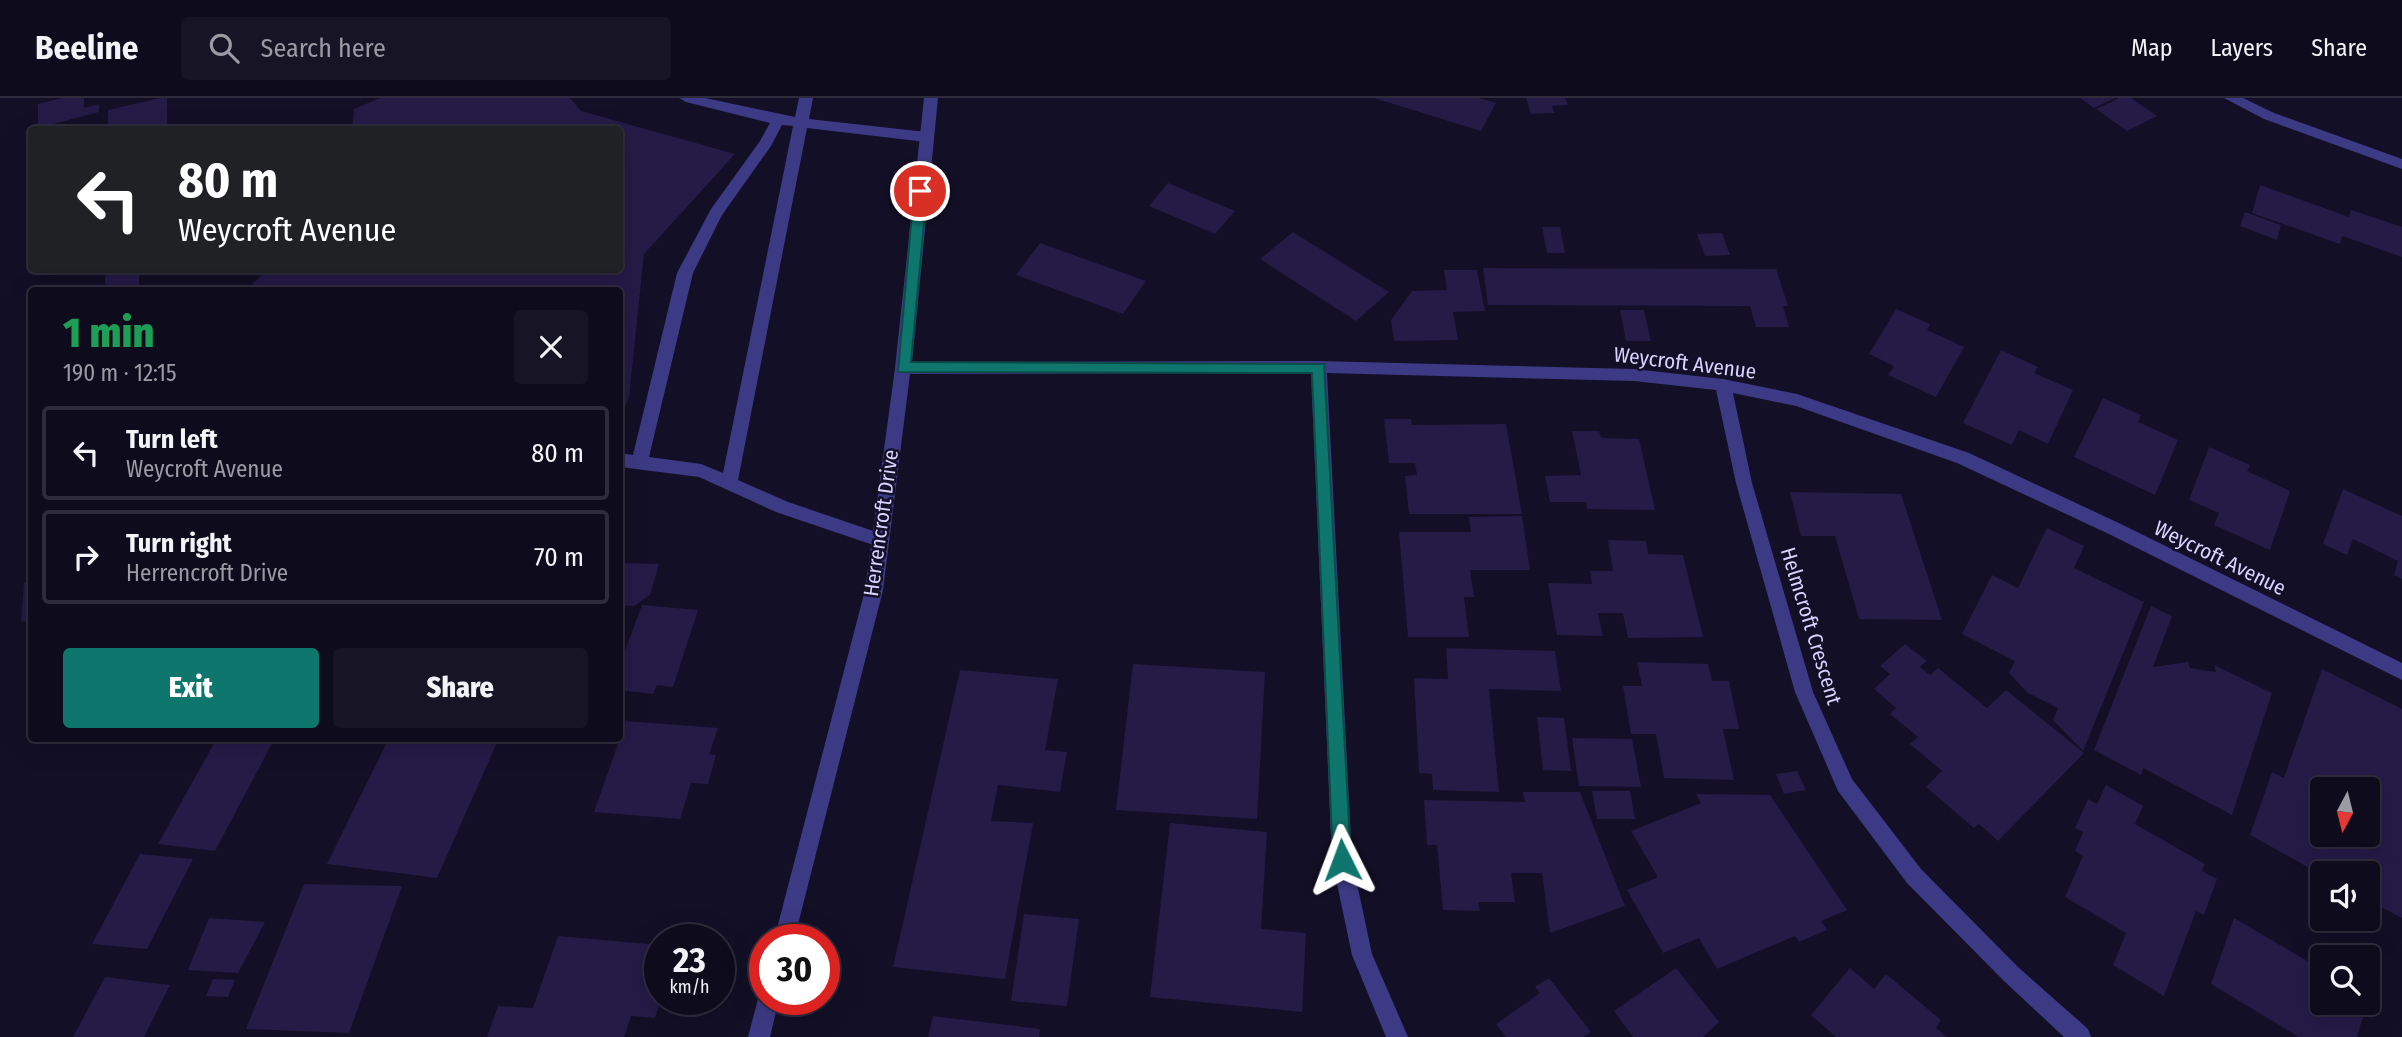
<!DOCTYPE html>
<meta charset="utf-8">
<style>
:root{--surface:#0e0b1c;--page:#171425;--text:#f1f3f6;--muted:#9b9ba3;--line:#2e2b3b;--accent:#0f766e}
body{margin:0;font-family:"Fira Sans Condensed",sans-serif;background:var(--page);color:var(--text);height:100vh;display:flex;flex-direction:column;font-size:26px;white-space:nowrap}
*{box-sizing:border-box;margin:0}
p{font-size:23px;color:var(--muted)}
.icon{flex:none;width:38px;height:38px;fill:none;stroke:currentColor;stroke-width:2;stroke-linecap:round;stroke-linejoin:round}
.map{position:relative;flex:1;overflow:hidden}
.sheet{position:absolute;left:28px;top:189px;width:595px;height:455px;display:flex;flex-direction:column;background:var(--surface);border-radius:7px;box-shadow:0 7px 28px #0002,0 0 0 2px var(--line)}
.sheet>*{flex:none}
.top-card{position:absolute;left:28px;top:28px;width:595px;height:147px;border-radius:7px;box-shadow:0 7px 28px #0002,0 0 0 2px var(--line);background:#202124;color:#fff;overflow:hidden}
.needle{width:46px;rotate:187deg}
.buttons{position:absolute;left:2310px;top:679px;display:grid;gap:14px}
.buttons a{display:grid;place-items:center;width:70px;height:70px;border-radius:7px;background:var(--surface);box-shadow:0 7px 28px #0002,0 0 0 2px var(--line);font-size:35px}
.speed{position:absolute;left:644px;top:826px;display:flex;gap:14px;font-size:35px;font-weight:700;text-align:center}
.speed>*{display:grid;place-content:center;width:91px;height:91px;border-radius:50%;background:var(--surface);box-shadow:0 7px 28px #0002,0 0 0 2px var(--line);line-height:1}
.speed small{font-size:18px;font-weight:400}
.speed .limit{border:10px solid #d22;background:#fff;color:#111}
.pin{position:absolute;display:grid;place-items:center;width:60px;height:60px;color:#fff;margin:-30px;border:4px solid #fff;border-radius:50%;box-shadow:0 2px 7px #0007}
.me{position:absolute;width:77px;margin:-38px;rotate:357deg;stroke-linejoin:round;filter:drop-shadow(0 0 5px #0008)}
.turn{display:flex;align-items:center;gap:24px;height:147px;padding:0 35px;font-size:32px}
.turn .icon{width:91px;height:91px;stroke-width:2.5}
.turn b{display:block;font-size:49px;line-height:60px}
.round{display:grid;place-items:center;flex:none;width:74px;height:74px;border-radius:7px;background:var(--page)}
.summary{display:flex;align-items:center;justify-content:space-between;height:119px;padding:0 35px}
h1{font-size:42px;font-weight:800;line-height:52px;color:#1e9e55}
.action{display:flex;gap:14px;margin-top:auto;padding:14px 35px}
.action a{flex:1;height:80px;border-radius:7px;background:var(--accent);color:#fff;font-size:28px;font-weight:800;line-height:80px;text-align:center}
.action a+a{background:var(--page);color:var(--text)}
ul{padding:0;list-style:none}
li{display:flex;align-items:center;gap:21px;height:94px;margin:0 14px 10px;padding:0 21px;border:4px solid var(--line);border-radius:7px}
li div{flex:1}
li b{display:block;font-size:26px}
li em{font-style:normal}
header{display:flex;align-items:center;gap:42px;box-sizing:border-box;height:98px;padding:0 35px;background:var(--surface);border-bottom:2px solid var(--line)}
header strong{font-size:33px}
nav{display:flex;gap:38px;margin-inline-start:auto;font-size:24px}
.search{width:490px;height:63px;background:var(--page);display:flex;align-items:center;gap:18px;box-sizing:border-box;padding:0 24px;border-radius:7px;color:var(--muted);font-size:26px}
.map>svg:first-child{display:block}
</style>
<header>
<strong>Beeline</strong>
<div class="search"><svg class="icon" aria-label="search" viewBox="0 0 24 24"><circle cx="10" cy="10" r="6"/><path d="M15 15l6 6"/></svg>Search here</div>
<nav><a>Map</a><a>Layers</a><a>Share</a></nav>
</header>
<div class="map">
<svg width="2402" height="939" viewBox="0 0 2402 939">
<rect width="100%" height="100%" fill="#130f26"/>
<path fill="#241b47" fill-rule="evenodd" d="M62,0H84V10L99,6V14L38,30V6Z
M160,0H167V32H108V12Z
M380,0H570L581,13L735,56L644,156L629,299L620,321V192H272L252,186L268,172H620V32H352L354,11Z
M1374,0H1479L1496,5L1481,33Z
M1526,0H1565L1568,7L1552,8L1554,15L1531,16Z
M2080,0H2115L2094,10Z
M2119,0H2131L2157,18L2127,33L2096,11Z
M1168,85L1235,113L1215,136L1149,108Z
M2260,87L2349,119L2351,112L2402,129V159L2342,138L2340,146L2252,115Z
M2245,114L2281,127L2277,142L2240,128Z
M1542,129H1560L1565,155H1547Z
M1293,134L1389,194L1356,223L1260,161Z
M1722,135L1730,157L1705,158L1697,136Z
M1040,145L1146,183L1123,216L1016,177Z
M1483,170L1776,171L1788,208H1783L1789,229H1756L1750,208L1488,207Z
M105,172H139V189L105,192Z
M1444,172H1477L1485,213L1453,214L1458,242L1394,243L1391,222L1412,193L1447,192Z
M1896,211L1930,226L1927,232L1964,249L1936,299L1888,277L1894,268L1869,256Z
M1620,212H1644L1651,243H1626Z
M2001,252L2038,269L2034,275L2073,292L2048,346L2019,332L2012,347L1963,325Z
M2103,300L2141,317L2138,324L2178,342L2155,397L2074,359Z
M1384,321H1411L1412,327L1506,326L1522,416H1409L1405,378L1417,377L1415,365H1389Z
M1572,333H1599L1601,340L1639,341L1655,412L1587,411L1586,404H1550L1545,378L1581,377Z
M2209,349L2250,367L2247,373L2290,393L2270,452L2214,427L2219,415L2189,402Z
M2343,391L2402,418V481L2394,477L2398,463L2353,441L2347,457L2323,446Z
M1790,394L1901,396L1942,522L1859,521L1835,438H1801Z
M1522,418L1530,472H1470L1474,499H1464L1469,539H1408L1399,434H1471L1469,419Z
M2047,430L2084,448L2074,470L2144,504L2083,653L2053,622L2058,610L2028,595L2009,575L2015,563L1962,536L1992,477L2018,490Z
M1608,442L1646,443L1648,456L1683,457L1703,539L1628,540L1623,515H1598L1603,538L1557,537L1548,485L1592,486L1590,473H1613Z
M620,465L659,466L650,497L634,508L620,507Z
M32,483V521L21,524L24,485Z
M642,507L698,512L673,589L657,587L653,596L620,592V566Z
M2151,508L2172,518L2153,569L2188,564L2190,570L2216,574L2214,567L2272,595L2232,717L2143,670L2141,677L2094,652Z
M1905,546L1927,563L1920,569L1930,577L1938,570L1987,610L2006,592L2084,655L1998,743L1979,726L1974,730L1926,689L1942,673L1910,646L1918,639L1890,616L1896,610L1874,591L1890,576L1880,568Z
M1446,550L1555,553L1561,593L1489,591L1499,694L1433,692L1432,676L1419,675L1414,580L1448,581Z
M1637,564L1708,566L1712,583H1729L1739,631H1723L1734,682L1664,680L1656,636H1631L1623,588H1642Z
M1133,566L1265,574L1257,721L1116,712Z
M2322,571L2402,611V820L2368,802V775L2322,777L2250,737L2272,674L2284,680ZM2322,691H2368V737H2322Z
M960,572L1058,581L1045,652L1067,654L1060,694L998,687L991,723L1033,725L1005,881L893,869Z
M1537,619L1564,620L1571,673L1543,672Z
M626,623L718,630L709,656L716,657L708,686L691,685L680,721L594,714Z
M217,640H275L215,753L158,746Z
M389,640H499L437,780L327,766Z
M1572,640L1632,641L1641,689L1579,688Z
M1797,673L1806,692L1784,696L1776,676Z
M2106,687L2143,708L2135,726L2205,766L2202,773L2217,781L2204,817L2196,813L2164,898L2113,867L2126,835L2065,799L2083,758L2075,753L2083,734L2075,730L2088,701L2097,706Z
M1592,693H1630L1635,721H1597Z
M1523,694H1580L1625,808L1550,835L1542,775H1511L1515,804H1478L1480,813L1443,812L1437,747H1427L1424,702L1525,704Z
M1696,696L1770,697L1847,812L1821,823L1827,832L1799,844L1795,838L1717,871L1699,840L1663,855L1627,792L1658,779L1631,733L1701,705Z
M1170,725L1267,734L1261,831L1306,835L1302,914L1150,899Z
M140,756L193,761L147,851L92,846Z
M304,786L402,788L349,935L246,931Z
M1024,816L1079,821L1067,908L1011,903Z
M209,820L265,824L238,875L188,872Z
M2234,820L2309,864L2311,858L2322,864V905H2367L2357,939H2299L2211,886Z
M558,838L660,847L661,901L655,920L631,918L624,939H487L498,908L533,910Z
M1676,870L1719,924L1703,939H1633L1614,913Z
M1850,870L1874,891L1886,876L1941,922L1936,930L1947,939H1836L1811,917Z
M105,879L170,887L144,939H73Z
M1549,880L1591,934L1583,939H1506L1496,926L1540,895L1535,889Z
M213,881L235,882L228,899L206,898Z
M933,918L1040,931L1039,939H928Z"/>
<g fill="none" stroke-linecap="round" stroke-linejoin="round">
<path fill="#3d3a85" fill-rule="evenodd" d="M679,0H705L795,19L799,0H813L809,21L926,34L933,39L926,44L807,30L738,382L788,404L885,437L888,442L885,447L879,449L776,414L699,379L620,369V355L633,357L677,175L711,111L760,43L770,25L686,4ZM782,27L793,28L723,375L701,366L649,359L693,175L722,117L771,48Z"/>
<path fill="#3d3a85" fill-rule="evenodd" d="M924,0H938L912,264L1319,263L1634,271L1723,281L1797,296L1969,355L2123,427L2402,565V582L2111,437L1957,365L1796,308L1733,295L1752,385L1813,594L1852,681L1921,771L2018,869L2088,931L2091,939H2064L2004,883L1907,785L1838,693L1795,594L1736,385L1716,292L1634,283L1327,275L1352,762L1372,856L1408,939H1386L1352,857L1332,762L1311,275L910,276L883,492L794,842H774L865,492L895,270Z
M2224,0H2243L2274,15L2402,61V71L2264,21Z
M765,892V901H779L770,939H748L758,901Z"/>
</g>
<path fill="#0f766e" stroke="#0a4d48" stroke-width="2" d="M920,89L927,93L911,264L1324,266L1351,762L1348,768L1342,771L1335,768L1333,762L1312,275L898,274L914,93Z"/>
<g text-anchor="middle" stroke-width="5" stroke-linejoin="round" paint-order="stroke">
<g font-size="21" fill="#d9d4ff" stroke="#130f26">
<text transform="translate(1685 265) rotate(7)" y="7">Weycroft Avenue</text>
<text transform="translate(881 425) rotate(-82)" y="7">Herrencroft Drive</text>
<text transform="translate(2220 460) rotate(26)" y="7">Weycroft Avenue</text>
<text transform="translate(1811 528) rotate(73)" y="7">Helmcroft Crescent</text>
</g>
</g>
</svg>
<div class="buttons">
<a><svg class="needle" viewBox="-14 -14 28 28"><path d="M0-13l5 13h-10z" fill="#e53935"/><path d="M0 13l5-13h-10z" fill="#9b9ba3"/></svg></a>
<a><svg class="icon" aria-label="sound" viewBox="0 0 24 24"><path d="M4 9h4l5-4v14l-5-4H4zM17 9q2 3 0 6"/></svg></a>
<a><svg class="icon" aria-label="search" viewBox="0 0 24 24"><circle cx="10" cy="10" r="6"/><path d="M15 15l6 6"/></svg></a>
</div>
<div class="speed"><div>23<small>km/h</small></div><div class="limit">30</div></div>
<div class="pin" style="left:920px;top:93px;background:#d93025"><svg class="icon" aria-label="arrive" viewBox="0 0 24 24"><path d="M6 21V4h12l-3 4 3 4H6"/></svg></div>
<svg class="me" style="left:1342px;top:762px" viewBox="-20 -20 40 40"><path d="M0-17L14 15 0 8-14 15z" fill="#0f766e" stroke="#fff" stroke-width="4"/></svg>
<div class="top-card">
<div class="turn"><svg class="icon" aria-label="left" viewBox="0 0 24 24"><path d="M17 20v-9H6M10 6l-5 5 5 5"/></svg><div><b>80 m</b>Weycroft Avenue</div></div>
</div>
<section class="sheet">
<div class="summary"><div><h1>1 min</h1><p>190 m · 12:15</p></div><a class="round"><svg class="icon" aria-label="close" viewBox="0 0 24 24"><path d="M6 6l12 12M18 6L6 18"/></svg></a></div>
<ul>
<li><svg class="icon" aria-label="left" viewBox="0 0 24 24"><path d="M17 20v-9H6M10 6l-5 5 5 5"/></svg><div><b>Turn left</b><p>Weycroft Avenue</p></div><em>80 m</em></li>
<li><svg class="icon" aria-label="right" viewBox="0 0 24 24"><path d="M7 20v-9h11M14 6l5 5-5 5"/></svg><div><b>Turn right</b><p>Herrencroft Drive</p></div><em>70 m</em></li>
</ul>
<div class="action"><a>Exit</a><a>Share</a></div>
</section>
</div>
